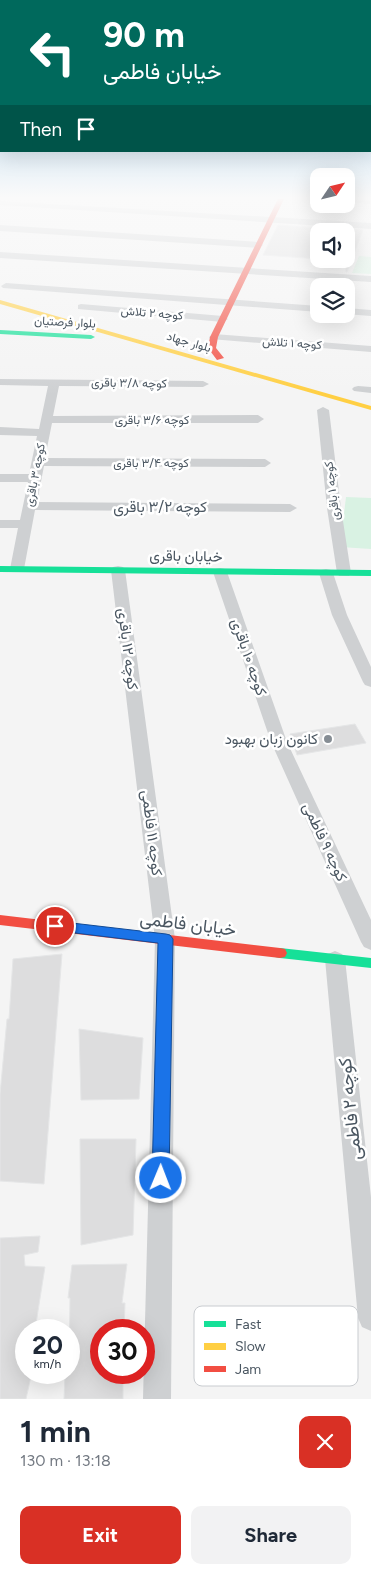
<!DOCTYPE html>
<meta charset="utf-8">
<style>
:root{--surface:#fff;--page:#f2f2f3;--text:#1f2937;--muted:#747a83;--accent:#d93025}
body{margin:0;font-family:Figtree,Vazirmatn,sans-serif;background:var(--page);color:var(--text);height:100vh;display:flex;flex-direction:column;font-size:19px;white-space:nowrap}
*{box-sizing:border-box;margin:0}
p{font-size:16px;color:var(--muted)}
.icon{flex:none;width:28px;height:28px;fill:none;stroke:currentColor;stroke-width:2;stroke-linecap:round;stroke-linejoin:round}
.map{position:relative;height:1399px;overflow:hidden}
.details{display:flex;flex-direction:column;background:var(--surface);flex:1}
.details>*{flex:none}
.guide{position:absolute;left:0px;top:0px;width:371px;height:152px;box-shadow:0 5px 20px #0002;background:#00695c;color:#fff;overflow:hidden}
.needle{width:32px;rotate:55deg}
.tools{position:absolute;left:310px;top:168px;display:grid;gap:10px}
.tools a{display:grid;place-items:center;width:45px;height:45px;border-radius:10px;background:var(--surface);box-shadow:0 5px 20px #0002;font-size:25px}
.speed{position:absolute;left:15px;top:1319px;display:flex;gap:10px;font-size:25px;font-weight:700;text-align:center}
.speed>*{display:grid;place-content:center;width:65px;height:65px;border-radius:50%;background:var(--surface);box-shadow:0 5px 20px #0002;line-height:1}
.speed small{font-size:12px;font-weight:400}
.speed .limit{border:8px solid #d22;background:#fff;color:#111}
.pin{position:absolute;display:grid;place-items:center;width:42px;height:42px;color:#fff;margin:-21px;border:2px solid #fff;border-radius:50%;box-shadow:0 1px 5px #0007}
.me{position:absolute;width:55px;margin:-28px;rotate:1deg;stroke-linejoin:round;filter:drop-shadow(0 0 4px #0008)}
.turn{display:flex;align-items:center;gap:18px;height:105px;padding:0 20px;font-size:22px}
.turn .icon{width:65px;height:65px;stroke-width:2.5}
.turn b{display:block;font-size:35px;line-height:42px}
.then{display:flex;align-items:center;height:48px;padding:0 20px;background:#0003;gap:10px;font-size:19px}
.round{display:grid;place-items:center;flex:none;width:52px;height:52px;border-radius:10px;background:var(--page)}
.overview{display:flex;align-items:center;justify-content:space-between;height:85px;padding:0 20px}
h1{font-size:30px;font-weight:700;line-height:38px}
.cta{display:flex;gap:10px;margin-top:auto;padding:10px 20px}
.cta a{flex:1;height:58px;border-radius:10px;background:var(--accent);color:#fff;font-size:20px;font-weight:700;line-height:58px;text-align:center}
.cta a+a{background:var(--page);color:var(--text)}
.map>svg:first-child{display:block}
</style>
<div class="map">
<svg width="371" height="1399" viewBox="0 0 371 1399">
<rect width="100%" height="100%" fill="#f4f4f4"/>
<path fill="#d9f2e3" d="M359,256L371,257V274L352,273Z
M346,497L371,498V549L340,547Z"/>
<path fill="#ddddde" stroke="#e5e6e7" d="M278,225L319,228V259L263,255Z
M346,229L363,230L347,272H346Z
M355,724L366,743L297,755L290,734Z
M62,954L44,1184L0,1181V1094L7,1019H9L13,959Z
M79,1029L143,1038L139,1099L81,1100Z
M80,1139H136L133,1235L81,1245Z
M40,1236L38,1252L24,1255L25,1266L45,1267L35,1330H26V1372H32L26,1399H0V1238Z
M127,1264L122,1303H125L124,1330H101V1372H123V1399H64L65,1372H69L70,1298H68L72,1265Z"/>
<g fill="none" stroke-linecap="round" stroke-linejoin="round">
<path fill="#ced0d2" fill-rule="evenodd" d="M312,199H319V201H313Z
M346,199L371,200V204L346,202Z
M0,201L371,223V229L0,205Z
M0,225L259,242L263,245L259,248L0,231Z
M0,252L371,276V282L0,258Z
M6,283L319,306V312L3,288L1,286Z
M81,304L223,316L228,319L223,322L78,309V305Z
M346,308L371,310V316L345,314Z
M214,334L371,346V352L210,339L209,337Z
M0,379L203,381L209,384L203,387L59,386L53,416L258,415L264,419L258,423H52L45,458L265,459L271,463L265,467L44,466L37,502L290,504L297,508L290,512L35,510L24,569L22,572H12L10,569L18,528H0V520H20L28,482H0V474H29L37,436L0,435V427L39,429L48,386L0,385Z
M358,386L371,387V393L354,391L352,389L354,387Z
M323,407L329,410L341,508L351,573L349,576H339L337,573L327,508L317,410Z
M118,566L123,567L125,570L175,939L171,1399H143L155,939L111,570L113,567Z
M220,568L225,569L227,572L287,742L371,920V950L364,947L361,942L271,742L213,572L215,569Z
M326,569L331,570L333,573L347,615L371,667V687L365,685L363,682L332,615L319,573L321,570Z
M335,951L342,954L345,959L371,1197V1331L362,1327L358,1318L325,959L328,954Z"/>
<path fill="#16e098" fill-rule="evenodd" d="M0,330L91,335L95,337L91,339L0,334Z
M0,566L371,570V576L0,572Z
M280,948L371,958V968L280,958L275,957L273,953L275,949Z"/>
<path fill="#ffcf43" fill-rule="evenodd" d="M0,300L371,406V410L0,304Z"/>
<path fill="#f24e42" fill-rule="evenodd" d="M278,199H284L218,337L216,348L224,358L217,360L208,348L210,337Z
M0,915L280,948L285,949L287,953L285,957L280,958L0,925Z"/>
</g>
<linearGradient id="sky" x2="0" y2="1"><stop stop-color="#91c6eb"/><stop offset="0.5" stop-color="#fafafa"/><stop offset="1" stop-color="#fafafa" stop-opacity="0"/></linearGradient>
<rect width="371" height="395" fill="url(#sky)"/>
<path fill="#1a73e8" stroke="#114b97" d="M55,921L166,934L170,935L173,939L169,1178L167,1183L161,1185L155,1183L152,1178L158,943L50,930L48,926L50,922Z"/>
<circle fill="#868d94" stroke="#fff" stroke-width="2" cx="328" cy="739" r="5"/>
<g text-anchor="middle" stroke-width="5" stroke-linejoin="round" paint-order="stroke">
<g font-size="12" fill="#4a5661" stroke="#fff">
<text transform="translate(152 313) rotate(5)" y="4">کوچه ۲ تلاش</text>
<text transform="translate(65 322) rotate(3)" y="4">بلوار فرصتیان</text>
<text transform="translate(189 342) rotate(16)" y="4">بلوار جهاد</text>
<text transform="translate(292 343) rotate(4)" y="4">کوچه ۱ تلاش</text>
<text transform="translate(129 383) rotate(1)" y="4">کوچه ۳/۸ باقری</text>
<text x="152" y="424">کوچه ۳/۶ باقری</text>
<text x="151" y="467">کوچه ۳/۴ باقری</text>
<text transform="translate(35 475) rotate(-79)" y="4">کوچه ۳ باقری</text>
<text transform="translate(332 491) rotate(-97)" y="4">کوچه ۱ باقری</text>
</g>
<g font-size="15" fill="#4a5661" stroke="#fff">
<text x="160" y="512">کوچه ۳/۲ باقری</text>
<text transform="translate(186 556) rotate(1)" y="5">خیابان باقری</text>
<text transform="translate(128 649) rotate(83)" y="5">کوچه ۱۲ باقری</text>
<text transform="translate(249 657) rotate(71)" y="5">کوچه ۱۰ باقری</text>
<text transform="translate(152 833) rotate(83)" y="5">کوچه ۱۱ فاطمی</text>
<text transform="translate(325 842) rotate(65)" y="5">کوچه ۹ فاطمی</text>
</g>
<g font-size="15" fill="#4a5661" stroke="#fff" text-anchor="end">
<text x="318" y="744">کانون زبان بهبود</text>
</g>
<g font-size="18" fill="#4a5661" stroke="#fff">
<text transform="translate(188 924) rotate(7)" y="6">خیابان فاطمی</text>
<text transform="translate(350 1109) rotate(-96)" y="6">کوچه ۲ فاطمی</text>
</g>
</g>
<rect x="194" y="1306" width="164" height="80" rx="8" fill="#fff" stroke="#c9ccd0" stroke-width="1"/>
<rect x="204" y="1321" width="22" height="6" fill="#16e098"/>
<rect x="204" y="1343" width="22" height="7" fill="#ffcf43"/>
<rect x="204" y="1366" width="22" height="6" fill="#f24e42"/>
<g font-size="14" fill="#4a5661">
<text x="235" y="1329">Fast</text>
<text x="235" y="1351">Slow</text>
<text x="235" y="1374">Jam</text>
</g>
</svg>
<div class="tools">
<a><svg class="needle" viewBox="-14 -14 28 28"><path d="M0-13l5 13h-10z" fill="#e53935"/><path d="M0 13l5-13h-10z" fill="#747a83"/></svg></a>
<a><svg class="icon" aria-label="sound" viewBox="0 0 24 24"><path d="M4 9h4l5-4v14l-5-4H4zM17 9q2 3 0 6"/></svg></a>
<a><svg class="icon" aria-label="layers" viewBox="0 0 24 24"><path d="M12 4l9 5-9 5-9-5zM3 14l9 5 9-5"/></svg></a>
</div>
<div class="speed"><div>20<small>km/h</small></div><div class="limit">30</div></div>
<div class="pin" style="left:55px;top:926px;background:#d93025"><svg class="icon" aria-label="arrive" viewBox="0 0 24 24"><path d="M6 21V4h12l-3 4 3 4H6"/></svg></div>
<svg class="me" style="left:161px;top:1178px" viewBox="-20 -20 40 40"><circle r="17" fill="#1a73e8" stroke="#fff" stroke-width="3"/><path d="M0-11L8 9 0 5-8 9z" fill="#fff"/></svg>
<div class="guide">
<div class="turn"><svg class="icon" aria-label="left" viewBox="0 0 24 24"><path d="M17 20v-9H6M10 6l-5 5 5 5"/></svg><div><b>90 m</b>خیابان فاطمی</div></div>
<div class="then">Then<svg class="icon" aria-label="arrive" viewBox="0 0 24 24"><path d="M6 21V4h12l-3 4 3 4H6"/></svg></div>
</div>
</div>
<section class="details">
<div class="overview"><div><h1>1 min</h1><p>130 m · 13:18</p></div><a class="round" style="background:#d93025;color:#fff"><svg class="icon" aria-label="close" viewBox="0 0 24 24"><path d="M6 6l12 12M18 6L6 18"/></svg></a></div>
<div class="cta"><a>Exit</a><a>Share</a></div>
</section>
